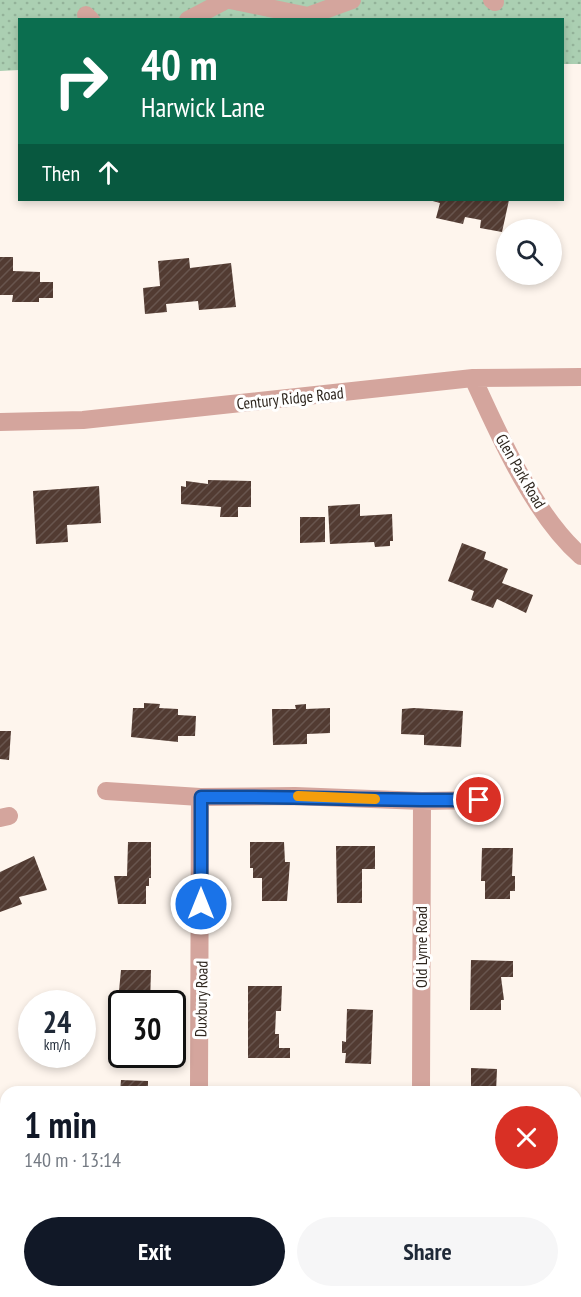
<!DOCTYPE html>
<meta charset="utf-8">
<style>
:root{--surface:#fff;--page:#f6f6f7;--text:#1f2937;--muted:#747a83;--accent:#111827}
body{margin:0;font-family:"PT Sans Narrow",sans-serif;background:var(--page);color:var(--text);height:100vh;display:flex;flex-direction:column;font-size:22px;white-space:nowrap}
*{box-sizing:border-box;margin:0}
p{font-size:20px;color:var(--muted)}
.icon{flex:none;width:33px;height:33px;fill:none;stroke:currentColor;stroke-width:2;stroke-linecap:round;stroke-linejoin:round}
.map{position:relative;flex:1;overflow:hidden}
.drawer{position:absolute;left:0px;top:1086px;width:582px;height:212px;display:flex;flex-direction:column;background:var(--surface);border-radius:18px 18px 0 0;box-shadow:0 3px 9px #0003}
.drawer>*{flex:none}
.guide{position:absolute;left:18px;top:18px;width:546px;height:183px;border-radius:0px;box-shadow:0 3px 9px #0003;background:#0b6e4f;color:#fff;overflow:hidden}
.fabs{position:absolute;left:496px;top:219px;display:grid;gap:12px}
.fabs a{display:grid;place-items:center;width:66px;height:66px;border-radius:50%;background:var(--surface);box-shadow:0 3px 9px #0003;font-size:30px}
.speed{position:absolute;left:18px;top:990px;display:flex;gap:12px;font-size:30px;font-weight:700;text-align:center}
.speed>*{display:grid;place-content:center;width:78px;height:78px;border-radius:50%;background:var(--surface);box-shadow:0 3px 9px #0003;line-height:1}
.speed small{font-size:15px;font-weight:400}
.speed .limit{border:3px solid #111;border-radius:9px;background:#fff;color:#111}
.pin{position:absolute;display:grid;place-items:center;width:51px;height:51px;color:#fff;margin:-26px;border:3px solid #fff;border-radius:50%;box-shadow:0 2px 6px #0007}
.me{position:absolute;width:66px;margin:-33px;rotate:0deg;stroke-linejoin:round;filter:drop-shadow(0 0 4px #0008)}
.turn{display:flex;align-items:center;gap:21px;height:126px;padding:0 24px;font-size:27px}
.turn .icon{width:78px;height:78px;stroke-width:2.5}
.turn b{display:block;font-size:42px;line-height:51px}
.then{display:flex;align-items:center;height:57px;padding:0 24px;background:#0003;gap:12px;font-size:22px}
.round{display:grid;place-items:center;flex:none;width:63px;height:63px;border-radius:32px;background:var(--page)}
.headline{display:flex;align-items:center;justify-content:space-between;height:102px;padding:0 24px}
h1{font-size:36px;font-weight:600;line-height:45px;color:var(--accent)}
.primary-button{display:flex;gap:12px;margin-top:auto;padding:12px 24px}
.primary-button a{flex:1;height:69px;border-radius:36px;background:var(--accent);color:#fff;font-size:24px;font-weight:600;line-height:69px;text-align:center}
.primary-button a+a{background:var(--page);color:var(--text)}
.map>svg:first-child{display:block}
</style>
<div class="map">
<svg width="581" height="1297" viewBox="0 0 581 1297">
<defs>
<pattern id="grass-dots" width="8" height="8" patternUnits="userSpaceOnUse" patternTransform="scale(1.5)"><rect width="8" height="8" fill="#abcfb2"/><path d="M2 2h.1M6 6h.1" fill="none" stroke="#93b299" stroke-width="1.8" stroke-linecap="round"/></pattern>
<pattern id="building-hatch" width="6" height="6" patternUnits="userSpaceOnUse" patternTransform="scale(1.5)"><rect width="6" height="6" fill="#523b32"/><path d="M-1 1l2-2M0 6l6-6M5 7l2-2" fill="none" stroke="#68554e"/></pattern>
</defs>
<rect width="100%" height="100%" fill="#fef5ed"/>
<path fill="url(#grass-dots)" d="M0,0H581V64H563L562,20H20L19,70L0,71Z"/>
<path fill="url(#building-hatch)" d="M429,200H509L502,232L480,228L481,220L465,217L463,224L436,218L440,203Z
M0,257H13V271L40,272V282H53V298H39V302H12L13,295H0Z
M189,258L190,268L231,263L236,307L199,310L198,301L166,304L167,312L145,314L143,288L160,286L158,261Z
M208,480L251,481V507H238V517H220L221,507L181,504V486L186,487V481L208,484Z
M99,486L101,523L67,525L68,542L36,544L33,491Z
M360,504V516L392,514L393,541H390V546L375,547L374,542L330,544L328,506Z
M300,517H325V542L300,543Z
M462,543L486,552L484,559L508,569L502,583L533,595L526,613L497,599L493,608L471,600L474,591L448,581Z
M144,703L160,704L159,708L178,709V715L196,716L195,736H178V742L131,737L133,708H144Z
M306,704V709L330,708V733L307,734V744L273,745L272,709H296L295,705Z
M414,708L463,711L461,747L424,745V735L401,734L402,709Z
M0,731H11L9,760L0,759Z
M128,842H151V878H149V886H146V904H118L114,876H127Z
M250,842H284L285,862H290L287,901H262V878H253V868H250Z
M336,846H375V869H362V903H337Z
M482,848H513L512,876H515V891H510V899H485V881H481Z
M34,856L47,890L19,897L22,904L0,912V872Z
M471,960L513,961V977H501L504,1000H501V1010H470Z
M121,970H151L150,1004H122V1012H117Z
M248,986H282L281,1011H276L275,1034H279V1048H290V1058H248Z
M347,1009L373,1010L371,1064L345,1063L346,1053H342V1041L346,1042Z
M471,1068L497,1069L496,1092H471Z
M121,1080L148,1081V1092H120Z
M116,1292H144V1297H116Z
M243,1292H270V1297H242Z
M339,1292H369L368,1296L339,1295Z"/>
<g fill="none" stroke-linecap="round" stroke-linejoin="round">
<path stroke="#d4a59d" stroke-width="18" d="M230,0L308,16L352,0
M492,0L495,2
M86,15L91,20
M188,20L226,0
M473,378C499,435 534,515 581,556
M0,422L83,420L473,378L581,377
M106,791L200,797L295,796L422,801L479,800
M0,818L9,816
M199,1092L200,797
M421,1092L422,801
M196,1297V1292
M420,1297V1292"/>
</g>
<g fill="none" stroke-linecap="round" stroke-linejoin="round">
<defs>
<path id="route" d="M201,904V797C293,796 386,801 479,800"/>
</defs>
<use href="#route" stroke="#114b97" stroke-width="15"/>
<use href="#route" stroke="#1a73e8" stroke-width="10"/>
<path stroke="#f59e0b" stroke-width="10" d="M298,796L375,799"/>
</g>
<g text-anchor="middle" stroke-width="6" stroke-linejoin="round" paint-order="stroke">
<g font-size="16" fill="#2e261e" stroke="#fff">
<text transform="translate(290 398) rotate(-6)" y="6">Century Ridge Road</text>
<text transform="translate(521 471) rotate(60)" y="6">Glen Park Road</text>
<text transform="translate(421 947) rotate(-90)" y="6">Old Lyme Road</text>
<text transform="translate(201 999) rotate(-89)" y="6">Duxbury Road</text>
</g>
</g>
</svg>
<div class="fabs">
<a><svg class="icon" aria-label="search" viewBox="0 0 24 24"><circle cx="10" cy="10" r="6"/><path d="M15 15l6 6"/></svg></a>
</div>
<div class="speed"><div>24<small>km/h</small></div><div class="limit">30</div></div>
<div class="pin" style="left:479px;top:800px;background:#d93025"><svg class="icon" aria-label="arrive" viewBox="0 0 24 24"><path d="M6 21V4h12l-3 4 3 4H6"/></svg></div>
<svg class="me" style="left:201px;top:904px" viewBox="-20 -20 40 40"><circle r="17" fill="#1a73e8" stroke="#fff" stroke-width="3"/><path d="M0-11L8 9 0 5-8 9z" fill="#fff"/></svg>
<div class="guide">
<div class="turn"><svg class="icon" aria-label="right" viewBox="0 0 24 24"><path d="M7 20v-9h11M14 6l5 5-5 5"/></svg><div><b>40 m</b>Harwick Lane</div></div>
<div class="then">Then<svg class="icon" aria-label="ahead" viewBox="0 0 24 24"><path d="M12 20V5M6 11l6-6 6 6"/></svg></div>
</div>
<section class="drawer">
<div class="headline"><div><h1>1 min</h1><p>140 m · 13:14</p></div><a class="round" style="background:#d93025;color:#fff"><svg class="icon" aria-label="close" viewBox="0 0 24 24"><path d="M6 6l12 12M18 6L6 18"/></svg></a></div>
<div class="primary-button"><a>Exit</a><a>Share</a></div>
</section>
</div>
